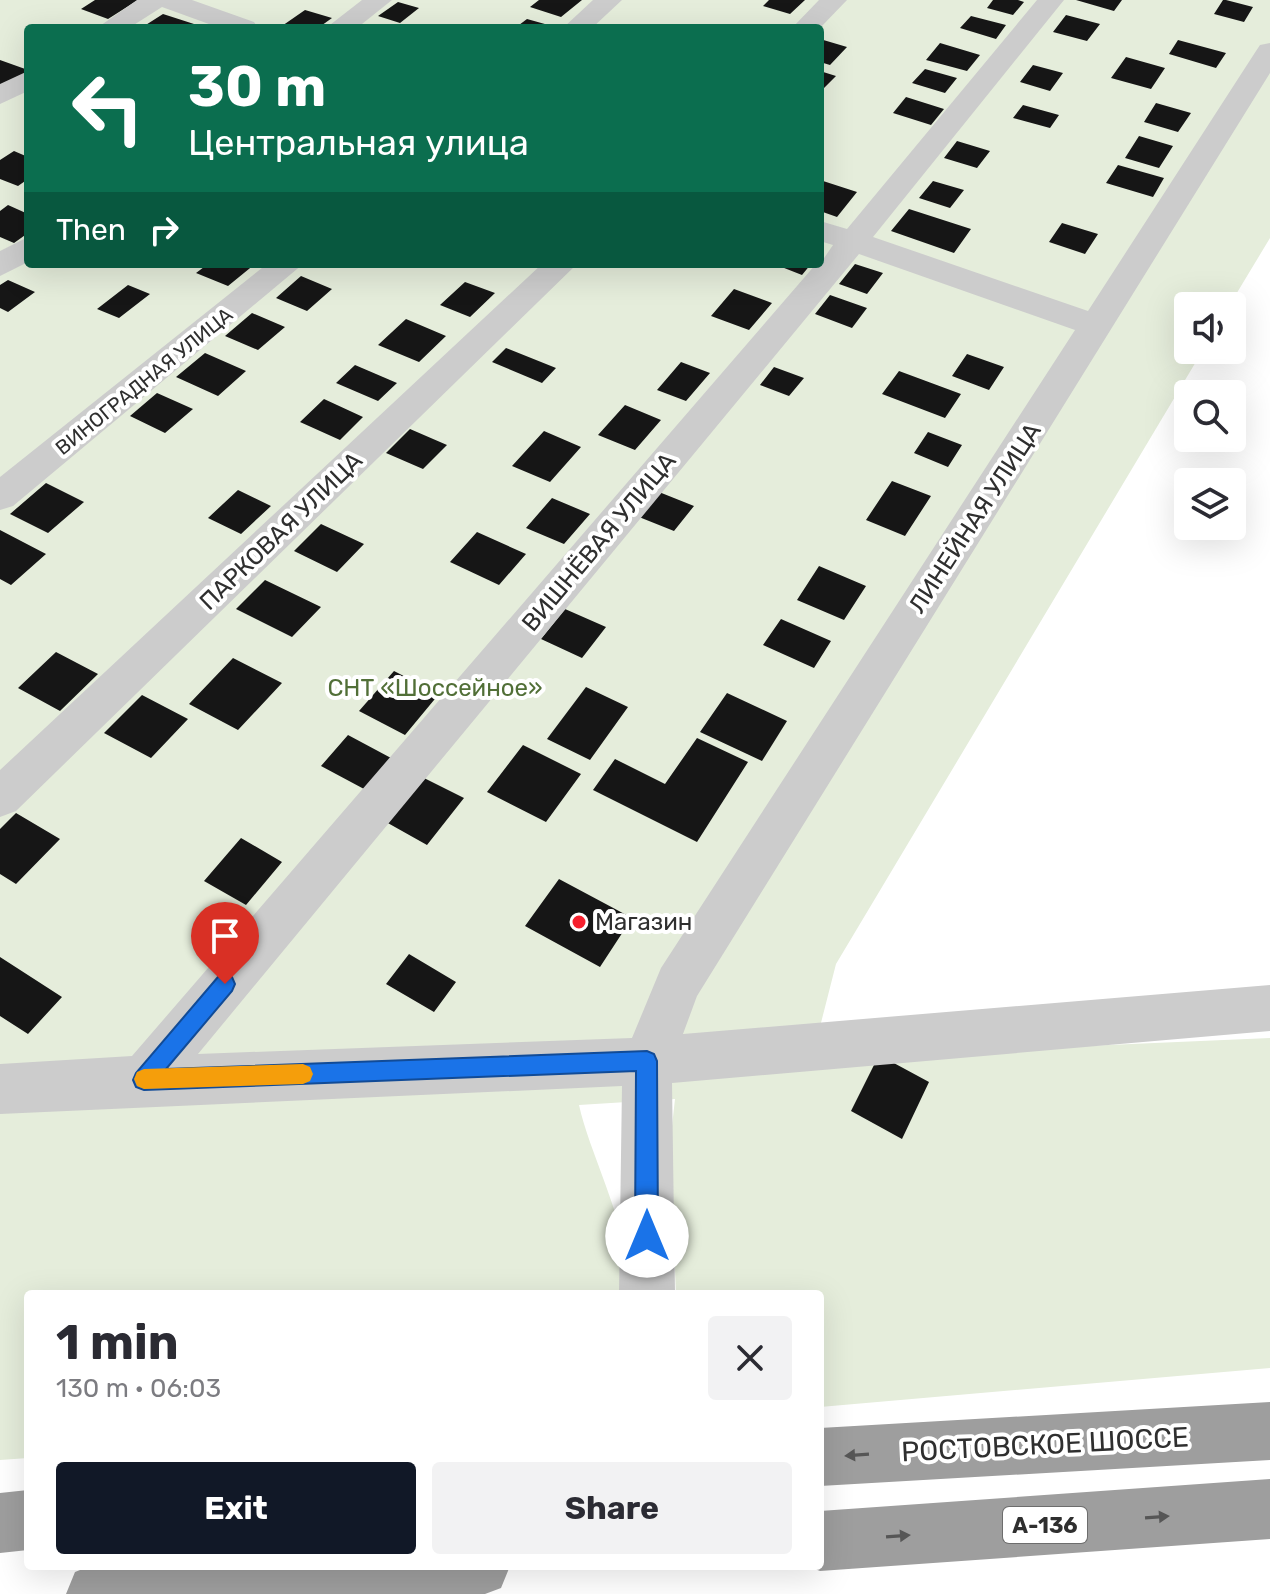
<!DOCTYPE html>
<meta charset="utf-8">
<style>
:root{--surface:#fff;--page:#f2f2f3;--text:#2b2b33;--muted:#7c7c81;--accent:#111827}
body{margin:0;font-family:Rubik,sans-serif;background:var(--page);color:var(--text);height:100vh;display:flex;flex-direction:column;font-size:30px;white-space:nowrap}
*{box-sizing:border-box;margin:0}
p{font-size:26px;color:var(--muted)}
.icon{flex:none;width:44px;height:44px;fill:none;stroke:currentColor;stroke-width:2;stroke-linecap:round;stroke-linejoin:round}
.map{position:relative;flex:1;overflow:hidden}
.side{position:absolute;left:24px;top:1290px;width:800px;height:280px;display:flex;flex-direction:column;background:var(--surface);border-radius:8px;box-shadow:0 8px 32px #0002}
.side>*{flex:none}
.hud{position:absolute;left:24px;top:24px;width:800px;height:244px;border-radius:8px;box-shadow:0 8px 32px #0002;background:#0b6e4f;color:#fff;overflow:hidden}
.buttons{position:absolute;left:1174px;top:292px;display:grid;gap:16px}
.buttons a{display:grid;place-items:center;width:72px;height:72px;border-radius:8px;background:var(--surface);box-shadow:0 8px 32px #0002;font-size:40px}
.pin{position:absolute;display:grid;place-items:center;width:68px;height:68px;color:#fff;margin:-82px -34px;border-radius:50% 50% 50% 0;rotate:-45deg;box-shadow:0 0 8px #0007}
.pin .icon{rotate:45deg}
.me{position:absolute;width:88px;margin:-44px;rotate:0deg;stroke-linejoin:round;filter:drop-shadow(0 0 6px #0008)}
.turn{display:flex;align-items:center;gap:28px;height:168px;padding:0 32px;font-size:36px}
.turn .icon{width:104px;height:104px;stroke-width:2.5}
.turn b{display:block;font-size:56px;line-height:68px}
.then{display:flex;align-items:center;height:76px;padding:0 32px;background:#0003;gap:16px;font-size:30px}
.round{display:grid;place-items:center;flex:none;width:84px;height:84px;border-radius:8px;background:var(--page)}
.head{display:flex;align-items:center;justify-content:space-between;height:136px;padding:0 32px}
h1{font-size:48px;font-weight:700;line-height:60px}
.cta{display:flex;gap:16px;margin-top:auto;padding:16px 32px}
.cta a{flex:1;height:92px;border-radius:8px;background:var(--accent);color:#fff;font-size:32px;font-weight:700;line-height:92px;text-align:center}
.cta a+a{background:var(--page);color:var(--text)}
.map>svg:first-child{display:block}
</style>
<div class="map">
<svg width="1270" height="1594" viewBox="0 0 1270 1594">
<rect width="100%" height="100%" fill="#fff"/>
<path fill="#e5eddb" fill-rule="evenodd" d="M0,0H1270V238L1229,306H1188V350H1203L836,964L811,1062L879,1055L1270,1038V1368L820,1407V1294H676L670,1144L675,1099L579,1105C590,1157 637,1242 626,1294H28V1458L0,1460ZM28,28H820V264H28Z"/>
<path fill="#161616" d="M95,0H138L108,19L81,9Z
M539,0H582L561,17L530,7Z
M769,0H805L790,14L763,6Z
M993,0H1018L1024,2L1013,15L987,8Z
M1076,0H1122L1114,11Z
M1223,0H1226L1253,7L1244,22L1214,14Z
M398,2L419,8L400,23L378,16Z
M305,10L332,18L318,28H279Z
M163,14L194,24L188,28H141Z
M1066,15L1100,24L1087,41L1053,32Z
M971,16L1006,25L996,39L960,28Z
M527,19L552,26L515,28Z
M820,39L847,47L830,65L820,62Z
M1178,40L1226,53L1216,68L1169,54Z
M940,43L980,55L967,71L926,60Z
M1126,57L1165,68L1151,89L1111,78Z
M0,60L28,70V72L0,90Z
M1033,65L1063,73L1050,91L1020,82Z
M925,69L957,78L945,93L912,83Z
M820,71L836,76L822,90H820Z
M906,97L944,109L931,125L893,113Z
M1156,103L1191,113L1178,132L1144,122Z
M1023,105L1059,115L1050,128L1013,118Z
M1139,136L1173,146L1159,168L1125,158Z
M957,141L990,151L977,168L944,158Z
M14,151L28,157V179L18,186L0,179V160Z
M1118,165L1164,178L1153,197L1106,183Z
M820,180L857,192L837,217L820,211Z
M933,181L964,190L950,208L919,198Z
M8,205L28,214V233L14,243L0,237V211Z
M909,209L971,229L954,253L891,231Z
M1062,223L1098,234L1085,254L1049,242Z
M208,264H255L228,286L196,273Z
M774,264H811L802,275Z
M855,264L883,273L867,294L839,284Z
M301,276L332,289L307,311L276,298Z
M8,280L35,292L8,312L0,308V285Z
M465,282L495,293L470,317L440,305Z
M128,285L150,294L119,318L97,309Z
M734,289L772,303L749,330L711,316Z
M830,295L867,308L852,328L815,314Z
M252,313L285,327L258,350L225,336Z
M406,319L446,336L419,362L378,345Z
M506,348L556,368L542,383L492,362Z
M205,353L246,371L218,396L176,377Z
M967,354L1004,367L989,390L952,376Z
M681,362L710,373L686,401L657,390Z
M355,365L397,383L378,401L336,383Z
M774,367L804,378L789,396L760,385Z
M899,371L961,394L945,418L882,394Z
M157,393L193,409L165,433L130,416Z
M324,399L363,417L340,440L300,422Z
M625,405L661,420L635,450L598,435Z
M410,429L447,445L423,469L386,453Z
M544,431L581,447L550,482L512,466Z
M928,432L962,445L948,467L914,453Z
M892,481L931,496L905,536L866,520Z
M46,483L84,502L48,533L10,514Z
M238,490L271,506L241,534L208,518Z
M659,492L694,506L674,531L639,517Z
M552,498L590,514L564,544L526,528Z
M321,524L364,544L337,572L294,551Z
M0,530L46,554L11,585L0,579Z
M477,532L526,554L499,585L450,562Z
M819,566L866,586L844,620L797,600Z
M265,580L321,607L292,637L236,609Z
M565,609L606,627L582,658L541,639Z
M781,619L831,641L814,668L763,645Z
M56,652L98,674L60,711L18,688Z
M233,658L282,683L238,730L189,704Z
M394,671L439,694L405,735L359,711Z
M586,687L628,707L590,760L547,739Z
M727,693L787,721L762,761L700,732Z
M142,695L188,719L151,758L104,733Z
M348,735L391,758L364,789L321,766Z
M697,738L748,762L697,842L593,790L615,759L665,784Z
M523,745L581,774L546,822L487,792Z
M422,777L464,798L427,845L386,822Z
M16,813L60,839L16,884L0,874V829Z
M241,838L282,862L246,905L204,881Z
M559,879L632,918L600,967L525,926Z
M409,954L456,982L434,1012L386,984Z
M0,957L62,997L28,1034L0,1016Z
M879,1055L929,1082L902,1139L851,1111Z"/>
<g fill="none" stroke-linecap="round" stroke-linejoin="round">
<path fill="#ccc" fill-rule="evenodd" d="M137,0H192L254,22L258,28H220L162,7L129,28H97Z
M362,0H392L357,28H326Z
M593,0H622L592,28H563Z
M819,0H847L820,28H792Z
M1037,0H1064L873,237L1088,311L1256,51L1260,45L1270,43V73L697,996L683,1034L1270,985V1031L672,1083L675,1294H619L622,1086L0,1114V1064L132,1056L816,264H820L833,245L820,241V221L847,229ZM859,254L1075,330L661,968L632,1038L198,1054Z
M28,71V91L0,104V84Z
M28,237V262L0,276V251Z
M267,264H303L13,506L0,510V477Z
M542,264H577L16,811L0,817V770Z"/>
<path fill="#9e9e9e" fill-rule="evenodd" d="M1270,1402V1460L820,1486V1428Z
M1270,1479V1539L820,1571L807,1566H820V1511Z
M28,1490V1550L0,1553V1493Z
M90,1566H510L501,1588L485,1594H66L75,1572Z"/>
</g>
<defs><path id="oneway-solid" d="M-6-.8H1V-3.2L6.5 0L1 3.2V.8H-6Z" transform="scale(2)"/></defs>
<g fill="#565656">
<use href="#oneway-solid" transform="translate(857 1455) rotate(176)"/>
<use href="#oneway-solid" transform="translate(1157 1517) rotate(-4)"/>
<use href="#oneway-solid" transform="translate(898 1536) rotate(-4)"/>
</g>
<path fill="#1a73e8" stroke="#114b97" stroke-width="2" d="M225,975L232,977L235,984L232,991L166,1069L647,1051L654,1054L657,1061L658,1236L654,1244L647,1247L639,1244L635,1236L636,1071L144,1090L136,1087L133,1080L136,1073L218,977Z"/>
<path fill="#f59e0b" d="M303,1064L310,1067L313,1074L310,1081L303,1084L144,1089L137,1086L134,1079L137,1072L144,1069Z"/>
<circle fill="#f6202e" stroke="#fff" stroke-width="3" cx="579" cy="922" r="8"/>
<g text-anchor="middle" stroke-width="8" stroke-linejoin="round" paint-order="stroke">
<g font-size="20" fill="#2f2f2f" stroke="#fff">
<text transform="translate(144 381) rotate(-39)" y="7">ВИНОГРАДНАЯ УЛИЦА</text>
</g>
<rect fill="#fff" stroke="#6d6d6d" stroke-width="2" x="1003" y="1507" width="84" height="36" rx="6"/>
<g font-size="22" font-weight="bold" fill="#2f2f2f">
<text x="1045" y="1533">А-136</text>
</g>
<g font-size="24" fill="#2f2f2f" stroke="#fff">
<text transform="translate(975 518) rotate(-57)" y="8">ЛИНЕЙНАЯ УЛИЦА</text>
<text transform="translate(281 531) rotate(-44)" y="8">ПАРКОВАЯ УЛИЦА</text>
<text transform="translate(599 542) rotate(-50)" y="8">ВИШНЁВАЯ УЛИЦА</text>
</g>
<g font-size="24" fill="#516f37" stroke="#fff">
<text x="435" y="696">СНТ «Шоссейное»</text>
</g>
<g font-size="24" fill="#2f2f2f" stroke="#fff" text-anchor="start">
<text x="595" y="930">Магазин</text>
</g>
<g font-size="28" fill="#2f2f2f" stroke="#fff">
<text transform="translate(1045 1444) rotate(-3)" y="10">РОСТОВСКОЕ ШОССЕ</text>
</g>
</g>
</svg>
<div class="buttons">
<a><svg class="icon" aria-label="sound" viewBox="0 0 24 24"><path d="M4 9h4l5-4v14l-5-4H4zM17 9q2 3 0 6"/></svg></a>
<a><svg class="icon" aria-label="search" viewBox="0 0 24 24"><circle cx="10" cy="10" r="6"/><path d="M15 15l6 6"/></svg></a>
<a><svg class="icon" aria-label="layers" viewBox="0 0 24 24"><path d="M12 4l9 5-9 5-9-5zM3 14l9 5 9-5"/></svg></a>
</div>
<div class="pin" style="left:225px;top:984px;background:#d93025"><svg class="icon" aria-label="arrive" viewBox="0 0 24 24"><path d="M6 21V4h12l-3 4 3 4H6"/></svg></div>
<svg class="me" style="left:647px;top:1236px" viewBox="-20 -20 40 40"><circle r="19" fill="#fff"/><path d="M0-13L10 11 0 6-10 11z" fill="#1a73e8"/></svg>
<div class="hud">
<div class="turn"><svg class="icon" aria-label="left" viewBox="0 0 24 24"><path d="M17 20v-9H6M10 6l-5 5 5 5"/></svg><div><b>30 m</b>Центральная улица</div></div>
<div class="then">Then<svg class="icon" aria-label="right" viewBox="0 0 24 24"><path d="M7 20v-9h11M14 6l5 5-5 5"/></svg></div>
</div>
<section class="side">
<div class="head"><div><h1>1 min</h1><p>130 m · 06:03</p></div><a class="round"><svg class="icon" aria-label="close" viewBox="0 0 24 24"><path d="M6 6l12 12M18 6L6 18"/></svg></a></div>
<div class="cta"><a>Exit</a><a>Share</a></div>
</section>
</div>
